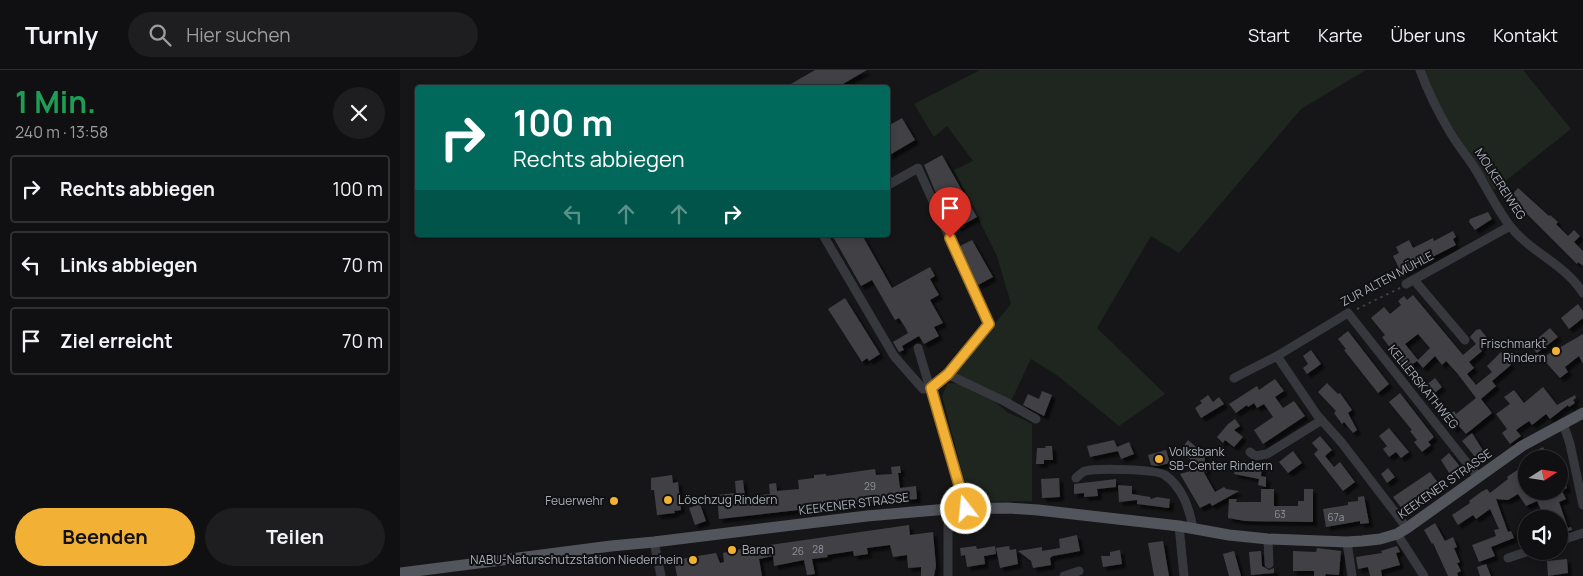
<!DOCTYPE html>
<html lang="de">
<meta charset="utf-8">
<style>
:root{--surface:#101012;--page:#1e1e20;--text:#f1f3f6;--muted:#9c9d9f;--line:#303032;--accent:#f2b134}
body{margin:0;font-family:Manrope,sans-serif;background:var(--page);color:var(--text);height:100vh;display:flex;flex-direction:column;font-size:19px;white-space:nowrap}
*{box-sizing:border-box;margin:0}
p{font-size:16px;color:var(--muted)}
.icon{flex:none;width:28px;height:28px;fill:none;stroke:currentColor;stroke-width:2;stroke-linecap:round;stroke-linejoin:round}
.map{position:relative;flex:1;overflow:hidden}
.panel{display:flex;flex-direction:column;background:var(--surface);width:400px}
.panel>*{flex:none}
.hud{position:absolute;left:15px;top:15px;width:475px;height:152px;border-radius:5px;box-shadow:0 2px 8px #0003,0 0 0 1px var(--line);background:#00695c;color:#fff;overflow:hidden}
.needle{width:32px;rotate:78deg}
.fabs{position:absolute;left:1118px;top:380px;display:grid;gap:10px}
.fabs a{display:grid;place-items:center;width:50px;height:50px;border-radius:50%;background:var(--surface);box-shadow:0 2px 8px #0003,0 0 0 1px var(--line);font-size:25px}
.pin{position:absolute;display:grid;place-items:center;width:42px;height:42px;color:#fff;margin:-51px -21px;border-radius:50% 50% 50% 0;rotate:-45deg;box-shadow:0 0 5px #0007}
.pin .icon{rotate:45deg}
.me{position:absolute;width:55px;margin:-28px;rotate:344deg;stroke-linejoin:round;filter:drop-shadow(0 0 4px #0008)}
.turn{display:flex;align-items:center;gap:18px;height:105px;padding:0 15px;font-size:22px}
.turn .icon{width:65px;height:65px;stroke-width:2.5}
.turn b{display:block;font-size:35px;line-height:42px}
.lanes{display:flex;align-items:center;height:48px;padding:0 15px;background:#0003;justify-content:center;gap:25px;direction:ltr}
.lanes .off{opacity:.35}
.round{display:grid;place-items:center;flex:none;width:52px;height:52px;border-radius:26px;background:var(--page)}
.headline{display:flex;align-items:center;justify-content:space-between;height:85px;padding:0 15px}
h1{font-size:30px;font-weight:700;line-height:38px;color:#1e9e55}
.cta{display:flex;gap:10px;margin-top:auto;padding:10px 15px}
.cta a{flex:1;height:58px;border-radius:30px;background:var(--accent);color:#111;font-size:20px;font-weight:700;line-height:58px;text-align:center}
.cta a+a{background:var(--page);color:var(--text)}
ul{padding:0;list-style:none}
li{display:flex;align-items:center;gap:15px;height:68px;margin:0 10px 8px;padding:0 5px;border:2px solid var(--line);border-radius:5px}
li div{flex:1}
li b{display:block;font-size:19px}
li em{font-style:normal}
header{display:flex;align-items:center;gap:30px;box-sizing:border-box;height:70px;padding:0 25px;background:var(--surface);border-bottom:1px solid var(--line)}
header strong{font-size:24px}
nav{display:flex;gap:28px;margin-inline-start:auto;font-size:18px}
.search{width:350px;height:45px;background:var(--page);display:flex;align-items:center;gap:12px;box-sizing:border-box;padding:0 18px;border-radius:28px;color:var(--muted);font-size:19px}
main{display:flex;flex:1;min-height:0}
.map>svg:first-child{display:block}
</style>
<header>
<strong>Turnly</strong>
<div class="search"><svg class="icon" aria-label="search" viewBox="0 0 24 24"><circle cx="10" cy="10" r="6"/><path d="M15 15l6 6"/></svg>Hier suchen</div>
<nav><a>Start</a><a>Karte</a><a>Über uns</a><a>Kontakt</a></nav>
</header>
<main>
<section class="panel">
<div class="headline"><div><h1>1 Min.</h1><p>240 m · 13:58</p></div><a class="round"><svg class="icon" aria-label="close" viewBox="0 0 24 24"><path d="M6 6l12 12M18 6L6 18"/></svg></a></div>
<ul>
<li><svg class="icon" aria-label="right" viewBox="0 0 24 24"><path d="M7 20v-9h11M14 6l5 5-5 5"/></svg><div><b>Rechts abbiegen</b></div><em>100 m</em></li>
<li><svg class="icon" aria-label="left" viewBox="0 0 24 24"><path d="M17 20v-9H6M10 6l-5 5 5 5"/></svg><div><b>Links abbiegen</b></div><em>70 m</em></li>
<li><svg class="icon" aria-label="arrive" viewBox="0 0 24 24"><path d="M6 21V4h12l-3 4 3 4H6"/></svg><div><b>Ziel erreicht</b></div><em>70 m</em></li>
</ul>
<div class="cta"><a>Beenden</a><a>Teilen</a></div>
</section>
<div class="map">
<svg width="1183" height="506" viewBox="0 0 1183 506">
<defs>
<filter id="shadow"><feDropShadow dx="4" dy="4" stdDeviation="1" flood-color="#0009"/></filter>
</defs>
<rect width="100%" height="100%" fill="#161618"/>
<path fill="#1e261f" d="M580,0H966L901,39L779,183L751,166L697,258L765,324L719,356L658,306L631,289L610,333L554,303L611,234L597,186L554,100L573,91L547,56L534,67L514,34Z
M1023,0H1123L1171,59L1094,120C1068,81 1041,44 1023,0Z
M548,313L560,314L592,329L607,342L632,354V431L584,432L573,430L568,424L542,326Z"/>
<path fill="#404145" fill-rule="evenodd" filter="url(#shadow)" d="M415,0H467L436,18H384Z
M502,48L515,70L488,86V56Z
M542,85L577,147L557,158L535,121L524,95Z
M1118,118L1149,146L1150,145L1158,152L1156,154L1168,166L1174,160L1180,166L1174,172L1183,181V196L1178,192L1177,194L1110,127Z
M1088,142L1092,149L1075,160L1069,152L1070,149Z
M1053,161L1056,167L1053,169L1056,175L1003,202L1002,199L1000,200L993,186L999,183L996,177L1009,170L1013,178L1033,168L1034,171Z
M432,165H462L492,218L530,197L535,206L530,209L539,225L530,230L543,253L534,257L539,266L524,274L519,266L502,276L504,280L499,282L493,272L508,263L505,257L499,248L495,250L472,210L461,216Z
M572,170L593,207L578,215L560,176Z
M1013,225L1063,285L1076,274L1070,267L1076,260L1080,259L1089,270L1080,278L1082,281L1069,292L1074,298L1067,304L1076,315L1092,302L1087,296L1101,282L1111,295L1092,311L1096,316L1081,329L1092,343L1066,364L1058,355L1053,359L1044,349L1054,341L1056,344L1076,328L1057,303L1046,291L1042,295L1035,286L1023,298L1017,291L1006,299L982,267L985,265L971,248L984,237L990,244L1001,235L998,231L1004,226L1007,230ZM1018,264L1030,278L1018,290L1005,274Z
M445,228L480,284L469,291L467,288L462,292L428,239Z
M1178,234L1183,241V248L1169,259L1161,248Z
M1150,258L1158,267L1137,283L1130,275Z
M948,261L989,314L978,323L944,280L946,279L938,269Z
M1183,264V294L1179,286L1165,297L1168,302L1160,308L1142,288Z
M911,280L921,294L907,304L903,298L908,294L903,286Z
M1035,308L1042,317L1031,326L1025,316Z
M875,309L884,321L875,327L883,338L894,331L905,346L863,374L854,360L873,347L864,334L857,338L854,333L848,337L847,335L836,343L829,334L857,316L859,320Z
M927,313L938,324L940,323L952,340L948,343L957,360L953,363L944,352L942,354L934,343L936,341L918,322Z
M1143,317L1157,335L1175,325L1176,328L1173,330L1175,333L1169,337L1168,335L1150,349L1146,344L1132,355L1129,351L1116,360L1121,366L1110,374L1102,363L1107,359L1096,344L1110,334L1104,327L1114,320L1124,333Z
M642,321L652,325L644,346L623,335L628,324L639,329Z
M1000,323L1034,367L1028,372L1031,375L1022,382L1014,372L1017,370L1010,361L1012,360L989,332Z
M808,325L813,332L819,327L824,334L801,348L795,338L802,333L800,331Z
M835,349L840,356L834,360L843,367L834,377L825,370L823,373L817,367L828,354Z
M989,358L1009,382L1001,388L996,382L989,387L983,379L987,376L979,366Z
M1072,363L1084,382L1076,388L1062,371Z
M920,366L932,380L925,386L934,397L940,392L955,412L943,421L914,384L918,380L912,373Z
M714,370L717,377L729,372L734,384L721,389L718,381L690,387L687,376Z
M788,370L804,384L807,403L802,399L815,422L824,417L826,419L839,421L812,436L810,433L800,438L780,404L801,398L783,383L786,379L783,377Z
M645,376H652L653,390H644V394H636L637,378H646Z
M1143,377L1149,389H1133L1130,384Z
M766,380L770,393L757,396L751,395L748,385Z
M893,381L902,393L888,403L879,392Z
M1049,383L1062,399L1056,406H1051L1041,390Z
M842,392L862,397L861,406L866,407V417L858,415L859,409L834,404L836,397L841,398Z
M1126,394V421H1159V400L1167,418L1160,421H1162L1166,429L1159,432L1168,458L1171,457L1172,460L1159,464V449H1145L1137,431L1126,436L1118,424L1108,430L1096,429L1108,462L1111,461L1114,468L1091,477L1095,486L1079,492L1072,475L1096,466L1094,460L1099,459L1090,439L1076,449L1073,445L1058,455L1052,445L1070,433L1069,431L1081,422L1087,419L1090,423L1108,409L1107,407Z
M500,396L501,403H496H498L500,418L516,416L517,429L506,430V428L319,449L317,425L336,423L335,411L343,410L345,427L370,424L369,414L376,413L377,421L399,419L398,410L414,408V405L426,404V406L475,399L476,405L492,404L491,397Z
M988,398L995,407L987,413L981,404Z
M1030,402L1039,414L1003,440L993,427Z
M272,405L273,413L278,412L281,440L274,441L275,443L257,445L254,420H251V408Z
M659,408L660,427L642,428L641,409Z
M716,409V417L697,419L698,426L684,427V423L674,424V414Z
M718,415L732,416V424L750,427L751,429L757,427L770,429L769,438L737,434V430L719,432Z
M861,419H874V436H898V431H904V419H913V452L845,451L828,448L829,429H837L836,432H861Z
M964,426L969,453L960,454V451L926,457L923,439L948,435V432L958,431V427Z
M300,434L306,451L295,455L289,438Z
M1035,453L1045,471L1053,467L1057,477L1054,478L1060,492L1057,493L1061,501L1057,503L1058,506H1048L1033,473L1032,474L1024,460Z
M509,455L510,465L533,462L536,496L534,506H521V497L508,498L507,485L493,487L490,475L467,478L468,484L454,486L453,481L427,485L428,487L412,489L415,504L407,505L404,490L374,496L373,486L359,489L362,506H277L274,490L316,483L320,493L324,492L323,483L335,480Z
M677,465L680,481L653,486L650,488L651,495L633,498L631,491L618,481L642,477V481L660,478L659,469Z
M763,471L769,506H754L748,473Z
M576,476L577,479L595,476L596,484L584,486L585,494L567,497L565,485L561,486L560,478Z
M609,476L610,480L616,479L618,494L600,498L596,478Z
M997,476L1000,482L996,483L1000,495L981,500L982,506H970L968,497L958,499L956,487L982,483L981,481Z
M917,478L941,481L939,505L926,504L925,506H914V501H893V481L916,482Z
M720,480L722,494L703,497L701,486H710V482Z
M834,481L841,506H829L823,484Z
M861,481L862,496L869,500L874,498V503L851,505L849,482Z
M1167,489L1168,503L1148,506L1147,491Z
M1086,494L1091,506H1080L1077,497Z"/>
<g fill="none" stroke-linecap="round" stroke-linejoin="round">
<path stroke="#3d3f44" stroke-width="2" stroke-dasharray="2.5 4" stroke-linecap="butt" d="M957,239L1000,218"/>
<path stroke="#37383d" stroke-width="9" d="M1020,0C1028,22 1038,42 1050,62C1057,74 1066,85 1074,97C1086,116 1096,138 1110,156C1131,183 1164,193 1183,223
M488,115L518,98L589,255L547,304
M423,165L494,286L523,319L531,318L547,304L604,331L636,349
M1014,210L1065,270
M1006,214L1110,156
M518,278L566,439
M834,308L877,286
M1163,353L1170,374L1183,435
M850,382L855,386L867,384L922,350
M676,408C679,405 682,402 685,401C697,398 756,399 765,405C783,418 789,438 793,458
M779,456L784,506
M1007,458L942,373L917,345L877,286L948,243L1078,407
M997,464L1024,506
M868,469L869,494
M1159,471L1183,463
M254,472L261,506
M947,472L952,506
M1108,488L1129,481
M548,506V439
M664,506L679,501"/>
<path stroke="#53555c" stroke-width="11" d="M0,503L211,476L254,472L467,446L548,439L608,438L638,440L779,456L829,465L868,469L947,472L962,471L980,469L997,464L1007,458L1122,376L1183,343"/>
</g>
<g fill="none" stroke-linecap="round" stroke-linejoin="round">
<defs>
<path id="route" d="M550,168L589,254L548,304L531,318L566,439"/>
</defs>
<use href="#route" stroke="#9d7322" stroke-width="12"/>
<use href="#route" stroke="#f2b134" stroke-width="9"/>
</g>
<g fill="#f2b134" stroke="#111113" stroke-width="2">
<circle cx="1156" cy="281" r="5"/>
<circle cx="759" cy="389" r="5"/>
<circle cx="268" cy="430" r="5"/>
<circle cx="214" cy="431" r="5"/>
<circle cx="332" cy="480" r="5"/>
<circle cx="293" cy="490" r="5"/>
</g>
<g text-anchor="middle" stroke-width="4" stroke-linejoin="round" paint-order="stroke">
<g font-size="10" fill="#8e929b">
<text x="470" y="420">29</text>
<text x="880" y="448">63</text>
<text x="936" y="451">67a</text>
<text x="418" y="483">28</text>
<text x="398" y="485">26</text>
</g>
<g font-size="12" fill="#a8adb8" stroke="#111113">
<text transform="translate(1100 114) rotate(57)" y="4">MOLKEREIWEG</text>
<text transform="translate(987 209) rotate(-28)" y="4">ZUR ALTEN MÜHLE</text>
<text transform="translate(1023 317) rotate(51)" y="4">KELLERSKATHWEG</text>
<text transform="translate(1045 414) rotate(-35)" y="4">KEEKENER STRASSE</text>
<text transform="translate(454 434) rotate(-7)" y="4">KEEKENER STRASSE</text>
</g>
<g font-size="12" fill="#a8adb8" stroke="#111113" text-anchor="end">
<text x="1146" y="278">Frischmarkt<tspan x="1146" dy="14">Rindern</tspan></text>
<text x="769" y="386" text-anchor="start">Volksbank<tspan x="769" dy="14">SB-Center Rindern</tspan></text>
<text x="278" y="434" text-anchor="start">Löschzug Rindern</text>
<text x="204" y="435">Feuerwehr</text>
<text x="342" y="484" text-anchor="start">Baran</text>
<text x="283" y="494">NABU-Naturschutzstation Niederrhein</text>
</g>
</g>
</svg>
<div class="fabs">
<a><svg class="needle" viewBox="-14 -14 28 28"><path d="M0-13l5 13h-10z" fill="#e53935"/><path d="M0 13l5-13h-10z" fill="#9c9d9f"/></svg></a>
<a><svg class="icon" aria-label="sound" viewBox="0 0 24 24"><path d="M4 9h4l5-4v14l-5-4H4zM17 9q2 3 0 6"/></svg></a>
</div>
<div class="pin" style="left:550px;top:168px;background:#d93025"><svg class="icon" aria-label="arrive" viewBox="0 0 24 24"><path d="M6 21V4h12l-3 4 3 4H6"/></svg></div>
<svg class="me" style="left:566px;top:439px" viewBox="-20 -20 40 40"><circle r="17" fill="#f2b134" stroke="#fff" stroke-width="3"/><path d="M0-11L8 9 0 5-8 9z" fill="#fff"/></svg>
<div class="hud">
<div class="turn"><svg class="icon" aria-label="right" viewBox="0 0 24 24"><path d="M7 20v-9h11M14 6l5 5-5 5"/></svg><div><b>100 m</b>Rechts abbiegen</div></div>
<div class="lanes"><svg class="icon off" aria-label="left" viewBox="0 0 24 24"><path d="M17 20v-9H6M10 6l-5 5 5 5"/></svg><svg class="icon off" aria-label="ahead" viewBox="0 0 24 24"><path d="M12 20V5M6 11l6-6 6 6"/></svg><svg class="icon off" aria-label="ahead" viewBox="0 0 24 24"><path d="M12 20V5M6 11l6-6 6 6"/></svg><svg class="icon" aria-label="right" viewBox="0 0 24 24"><path d="M7 20v-9h11M14 6l5 5-5 5"/></svg></div>
</div>
</div>
</main>
